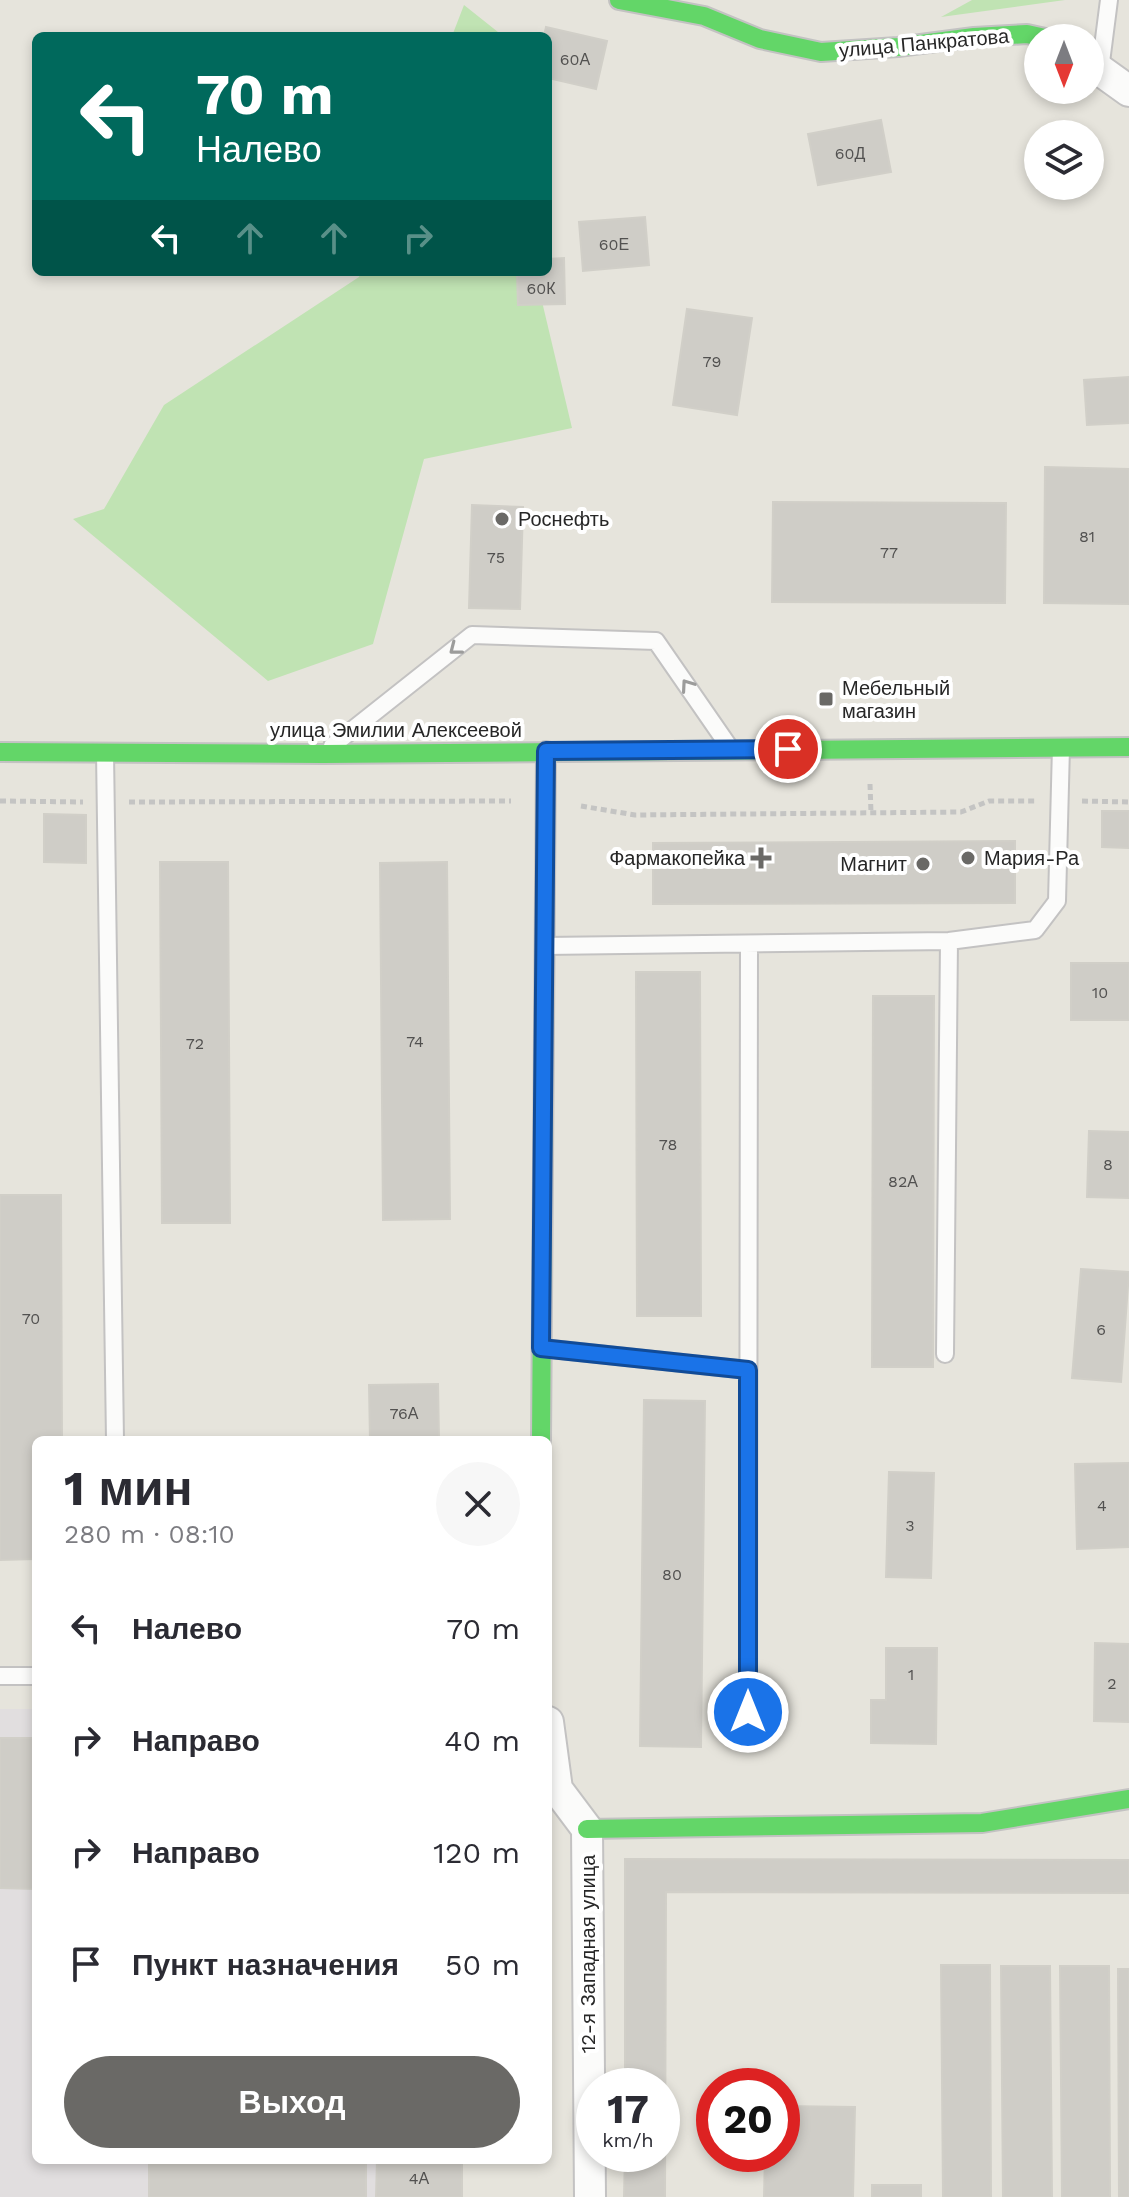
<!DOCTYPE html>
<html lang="ru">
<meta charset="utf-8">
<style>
:root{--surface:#fff;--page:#f7f7f7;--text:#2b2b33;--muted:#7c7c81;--accent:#6a6966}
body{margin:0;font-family:"Work Sans",sans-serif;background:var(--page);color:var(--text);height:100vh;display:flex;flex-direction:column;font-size:30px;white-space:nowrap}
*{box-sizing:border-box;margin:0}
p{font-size:26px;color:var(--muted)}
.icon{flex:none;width:44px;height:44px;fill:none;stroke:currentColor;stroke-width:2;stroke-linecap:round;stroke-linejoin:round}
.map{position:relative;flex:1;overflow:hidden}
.sheet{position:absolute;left:32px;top:1436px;width:520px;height:728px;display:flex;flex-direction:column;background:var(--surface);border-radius:12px;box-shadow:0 4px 12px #0003}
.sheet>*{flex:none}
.banner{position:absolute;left:32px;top:32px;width:520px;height:244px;border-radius:12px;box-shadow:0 4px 12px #0003;background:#00695c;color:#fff;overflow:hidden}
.needle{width:52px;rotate:180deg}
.buttons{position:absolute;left:1024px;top:24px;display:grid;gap:16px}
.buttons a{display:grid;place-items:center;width:80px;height:80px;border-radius:50%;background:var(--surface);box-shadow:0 4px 12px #0003;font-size:40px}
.speed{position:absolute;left:576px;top:2068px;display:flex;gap:16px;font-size:40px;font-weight:700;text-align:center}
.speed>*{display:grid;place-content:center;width:104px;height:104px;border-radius:50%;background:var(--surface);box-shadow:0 4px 12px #0003;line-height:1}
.speed small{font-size:20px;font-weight:400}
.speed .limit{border:12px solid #d22;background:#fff;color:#111}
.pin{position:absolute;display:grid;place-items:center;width:68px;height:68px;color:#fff;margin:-34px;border:4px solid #fff;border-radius:50%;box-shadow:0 2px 8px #0007}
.me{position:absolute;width:88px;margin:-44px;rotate:0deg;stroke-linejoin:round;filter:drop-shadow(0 0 6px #0008)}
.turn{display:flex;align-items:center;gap:28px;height:168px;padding:0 32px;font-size:36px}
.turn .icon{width:104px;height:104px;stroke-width:2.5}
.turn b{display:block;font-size:56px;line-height:68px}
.lanes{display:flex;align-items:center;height:76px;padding:0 32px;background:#0003;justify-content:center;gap:40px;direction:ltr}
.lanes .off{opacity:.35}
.round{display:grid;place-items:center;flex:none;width:84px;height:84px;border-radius:42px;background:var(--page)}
.headline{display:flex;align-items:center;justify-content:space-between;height:136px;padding:0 32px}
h1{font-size:48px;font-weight:700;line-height:60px}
.primary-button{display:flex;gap:16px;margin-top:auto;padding:16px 32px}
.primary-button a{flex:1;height:92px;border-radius:48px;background:var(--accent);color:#fff;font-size:32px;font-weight:700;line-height:92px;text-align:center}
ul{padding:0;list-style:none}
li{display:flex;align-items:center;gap:24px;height:112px;padding:0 32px}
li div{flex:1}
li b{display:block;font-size:30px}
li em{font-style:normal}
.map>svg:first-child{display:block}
</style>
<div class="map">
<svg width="1129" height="2197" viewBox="0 0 1129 2197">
<rect width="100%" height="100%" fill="#e6e4dc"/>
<path fill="#e1dedf" d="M0,1709H36V2160H444V2197H0Z"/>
<path fill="#c0e3b3" d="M972,0H1065L941,17Z
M464,5L503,36H452Z
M361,272H535L572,428L424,459L373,644L268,681L73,519L104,509L164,405L359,277Z"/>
<path fill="#cfcdc7" stroke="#d1cfc8" stroke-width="2" d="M546,27L607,41L596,89L548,78V36H544Z
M881,120L891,172L818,185L808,134Z
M645,217L649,265L583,271L579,222Z
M564,258L565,304L518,305L517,272H548V259Z
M687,309L752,318L737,415L673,405Z
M1129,377V423L1087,425L1084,380Z
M1045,467L1129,469V604L1044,603Z
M773,502L1006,503L1005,603L772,602Z
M472,505L523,507L520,609L469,608Z
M1102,811H1129V848L1102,847Z
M44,814L86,815V863L44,862Z
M1015,841V903L653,904V843Z
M160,862H228L230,1223H162Z
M447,862L450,1219L383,1220L380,863Z
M1071,963H1129V1020H1071Z
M636,972H700L701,1316H637Z
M873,996H934L933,1367H872Z
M1089,1131L1129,1132V1198L1087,1197Z
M0,1195H61L62,1440H36V1559L0,1560Z
M1081,1269L1129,1272L1121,1382L1072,1378Z
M438,1384L439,1440H370L369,1385Z
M644,1400L705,1401L701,1747L640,1746Z
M1129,1463V1547L1077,1549L1075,1464Z
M889,1472L934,1473L931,1578L886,1577Z
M1095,1643L1129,1644V1722L1094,1721Z
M886,1648H937L936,1744L871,1743V1700H886Z
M0,1738H36V1889L0,1888Z
M625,1859L1129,1860V1893L666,1892L665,2197H624L625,2154H662V2086H625Z
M941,1965H990L991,2197H943Z
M1001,1966H1050L1052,2197H1003Z
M1060,1966H1109L1110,2197H1062Z
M1118,1969H1129V2197H1119Z
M782,2106L855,2107L853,2197H764L765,2154H782Z
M149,2160H366V2197H149Z
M377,2160H462V2197H376Z
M872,2185H921V2197H872Z"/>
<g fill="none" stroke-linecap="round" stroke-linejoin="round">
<defs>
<path id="lane" d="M1100,70L1109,0
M332,746L472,635L656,641L730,748
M105,753L115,1440
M545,946L949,941L1035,930L1057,901L1061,747
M542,1348L748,1370
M945,1354L949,941
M0,1676H36
M748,1712L749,944"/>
<path id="street" d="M1090,63L1129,91
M548,1722L557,1789L587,1829L590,2197"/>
<path id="fast" d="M619,0L704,16L760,39L821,52L898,47L974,37L1027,34L1045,38
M0,752L323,754L1129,747
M541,1440L546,751
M587,1829L982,1823L1129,1799"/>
</defs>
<use href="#lane" stroke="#c3c2c2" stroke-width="20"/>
<use href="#street" stroke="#c3c2c2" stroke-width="34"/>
<use href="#fast" stroke="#c3c2c2" stroke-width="22"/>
<path stroke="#c4c4c3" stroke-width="5" stroke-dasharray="6 4" stroke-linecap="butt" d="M870,784L871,813
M0,801L83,802
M1082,801L1129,802
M129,802L511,801
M581,806L635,815L961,812L989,801H1036"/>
<use href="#lane" stroke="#fbfbfa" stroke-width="16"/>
<use href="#street" stroke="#fbfbfa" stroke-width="30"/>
<use href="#fast" stroke="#63d668" stroke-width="18"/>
</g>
<defs><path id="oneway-chevron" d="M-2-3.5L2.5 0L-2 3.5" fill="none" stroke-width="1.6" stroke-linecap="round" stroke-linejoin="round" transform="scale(2)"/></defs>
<g stroke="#9c9c9b">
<use href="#oneway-chevron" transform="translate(455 649) rotate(142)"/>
<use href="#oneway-chevron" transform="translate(687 685) rotate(-125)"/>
</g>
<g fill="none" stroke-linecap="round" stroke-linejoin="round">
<defs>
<path id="route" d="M748,1712V1370L541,1348L546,751L788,749"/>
</defs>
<use href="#route" stroke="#114b97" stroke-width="20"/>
<use href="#route" stroke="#1a73e8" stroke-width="14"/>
</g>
<g fill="#6a6966" stroke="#fff" stroke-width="3">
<circle cx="502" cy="519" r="8"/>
<rect x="818" y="691" width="16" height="16" rx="4"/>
<path d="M757 846h8v8h8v8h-8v8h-8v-8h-8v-8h8z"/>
<circle cx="968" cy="858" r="8"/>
<circle cx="923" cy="864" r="8"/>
</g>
<g text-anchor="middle" stroke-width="8" stroke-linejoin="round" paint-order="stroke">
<g font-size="16" fill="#525150">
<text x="575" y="65">60А</text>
<text x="850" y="159">60Д</text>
<text x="614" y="250">60Е</text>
<text x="541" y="294">60К</text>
<text x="712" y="367">79</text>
<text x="1087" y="542">81</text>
<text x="889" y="558">77</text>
<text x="496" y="563">75</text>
<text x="1100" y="998">10</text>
<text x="415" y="1047">74</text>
<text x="195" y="1049">72</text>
<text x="668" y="1150">78</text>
<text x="1108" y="1170">8</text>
<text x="903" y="1187">82А</text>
<text x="31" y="1324">70</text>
<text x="1101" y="1335">6</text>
<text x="404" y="1419">76А</text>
<text x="1102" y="1511">4</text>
<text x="910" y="1531">3</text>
<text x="672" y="1580">80</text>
<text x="911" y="1680">1</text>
<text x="1112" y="1689">2</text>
<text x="419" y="2184">4А</text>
</g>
<g font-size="20" fill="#272727" stroke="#fff">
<text transform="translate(924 43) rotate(-5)" y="7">улица Панкратова</text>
<text x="396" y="737">улица Эмилии Алексеевой</text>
<text transform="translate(588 1954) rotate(-90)" y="7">12-я Западная улица</text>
</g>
<g font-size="20" fill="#272727" stroke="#fff" text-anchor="start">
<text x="518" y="526">Роснефть</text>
<text x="842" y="695">Мебельный<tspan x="842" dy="23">магазин</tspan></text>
<text x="745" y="865" text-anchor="end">Фармакопейка</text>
<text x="984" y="865">Мария-Ра</text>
<text x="907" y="871" text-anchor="end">Магнит</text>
</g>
</g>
</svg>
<div class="buttons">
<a><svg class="needle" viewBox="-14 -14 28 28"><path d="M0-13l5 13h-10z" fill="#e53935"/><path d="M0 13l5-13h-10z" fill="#7c7c81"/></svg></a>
<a><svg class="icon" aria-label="layers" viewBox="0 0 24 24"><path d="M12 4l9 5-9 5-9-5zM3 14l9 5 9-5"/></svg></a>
</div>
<div class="speed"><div>17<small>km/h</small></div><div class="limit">20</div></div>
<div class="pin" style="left:788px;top:749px;background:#d93025"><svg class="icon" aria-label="arrive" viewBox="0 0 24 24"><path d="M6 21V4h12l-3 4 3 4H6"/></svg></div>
<svg class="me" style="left:748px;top:1712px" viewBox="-20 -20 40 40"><circle r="17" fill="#1a73e8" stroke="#fff" stroke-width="3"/><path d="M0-11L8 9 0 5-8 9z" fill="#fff"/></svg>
<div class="banner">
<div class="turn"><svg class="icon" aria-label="left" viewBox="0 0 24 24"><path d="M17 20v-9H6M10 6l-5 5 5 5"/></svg><div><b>70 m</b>Налево</div></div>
<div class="lanes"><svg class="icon" aria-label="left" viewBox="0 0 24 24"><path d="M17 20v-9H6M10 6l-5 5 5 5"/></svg><svg class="icon off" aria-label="ahead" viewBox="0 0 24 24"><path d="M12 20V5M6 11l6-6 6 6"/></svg><svg class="icon off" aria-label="ahead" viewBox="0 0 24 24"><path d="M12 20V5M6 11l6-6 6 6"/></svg><svg class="icon off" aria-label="right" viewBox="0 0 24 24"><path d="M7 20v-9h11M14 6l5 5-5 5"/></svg></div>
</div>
<section class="sheet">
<div class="headline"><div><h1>1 мин</h1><p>280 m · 08:10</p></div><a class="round"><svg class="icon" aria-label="close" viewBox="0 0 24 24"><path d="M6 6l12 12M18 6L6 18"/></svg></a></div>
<ul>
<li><svg class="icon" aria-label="left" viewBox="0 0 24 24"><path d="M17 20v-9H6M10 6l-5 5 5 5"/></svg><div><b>Налево</b></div><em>70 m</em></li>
<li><svg class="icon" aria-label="right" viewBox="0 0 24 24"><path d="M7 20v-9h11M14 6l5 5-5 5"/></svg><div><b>Направо</b></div><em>40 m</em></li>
<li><svg class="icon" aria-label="right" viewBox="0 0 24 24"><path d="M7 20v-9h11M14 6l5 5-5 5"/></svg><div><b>Направо</b></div><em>120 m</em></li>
<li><svg class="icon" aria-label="arrive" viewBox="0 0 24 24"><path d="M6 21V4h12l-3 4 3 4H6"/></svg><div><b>Пункт назначения</b></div><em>50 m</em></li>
</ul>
<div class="primary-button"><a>Выход</a></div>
</section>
</div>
